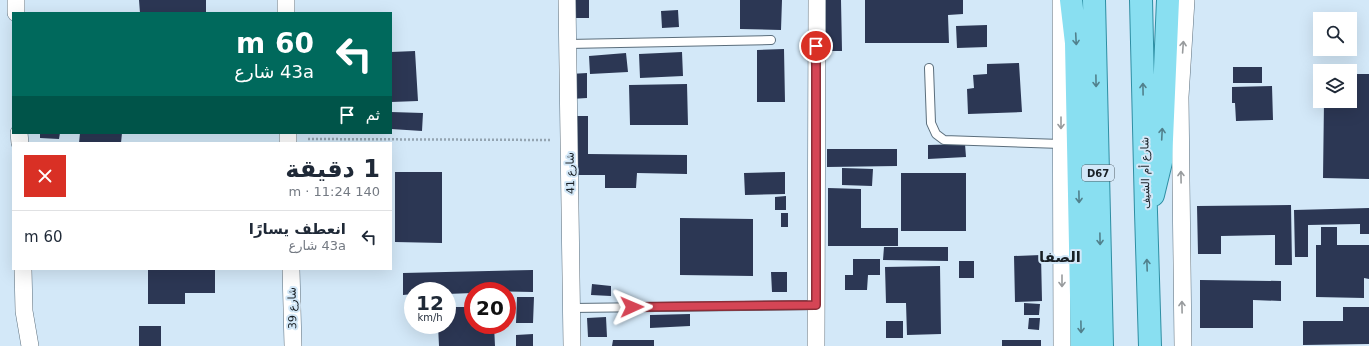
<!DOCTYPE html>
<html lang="ar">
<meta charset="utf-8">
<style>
:root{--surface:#fff;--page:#f6f6f7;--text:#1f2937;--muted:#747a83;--line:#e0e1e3}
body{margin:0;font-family:"DejaVu Sans","Noto Sans Arabic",sans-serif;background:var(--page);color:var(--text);direction:rtl;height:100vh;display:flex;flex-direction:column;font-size:15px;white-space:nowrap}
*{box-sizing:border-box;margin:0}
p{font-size:13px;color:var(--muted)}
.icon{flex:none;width:22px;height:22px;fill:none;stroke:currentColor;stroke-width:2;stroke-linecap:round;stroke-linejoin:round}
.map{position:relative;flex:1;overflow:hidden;direction:ltr}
.sheet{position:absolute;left:12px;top:142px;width:380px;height:128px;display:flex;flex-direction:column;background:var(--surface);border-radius:0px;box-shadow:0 4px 16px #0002;direction:rtl}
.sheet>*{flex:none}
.guide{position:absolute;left:12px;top:12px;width:380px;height:122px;border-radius:0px;box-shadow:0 4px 16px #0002;direction:rtl;background:#00695c;color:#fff;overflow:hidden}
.controls{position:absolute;left:1313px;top:12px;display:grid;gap:8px}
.controls a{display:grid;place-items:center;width:44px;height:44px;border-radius:0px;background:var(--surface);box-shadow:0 4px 16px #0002;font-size:20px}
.speed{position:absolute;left:404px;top:282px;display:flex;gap:8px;font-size:20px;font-weight:700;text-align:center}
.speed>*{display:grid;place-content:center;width:52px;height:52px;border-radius:50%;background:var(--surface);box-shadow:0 4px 16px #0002;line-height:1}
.speed small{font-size:10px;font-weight:400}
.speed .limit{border:6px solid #d22;background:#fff;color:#111}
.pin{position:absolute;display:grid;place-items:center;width:34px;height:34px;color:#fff;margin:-17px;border:2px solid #fff;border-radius:50%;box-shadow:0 1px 4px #0007}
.me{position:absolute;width:44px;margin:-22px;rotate:89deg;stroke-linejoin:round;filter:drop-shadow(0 0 3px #0008)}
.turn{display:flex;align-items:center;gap:14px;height:84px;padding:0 12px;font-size:18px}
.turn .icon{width:52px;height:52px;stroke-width:2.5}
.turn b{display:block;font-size:28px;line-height:34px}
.then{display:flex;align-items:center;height:38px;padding:0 12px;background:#0003;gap:8px;font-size:15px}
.round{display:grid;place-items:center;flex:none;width:42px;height:42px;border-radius:0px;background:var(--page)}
.head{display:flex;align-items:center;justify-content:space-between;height:68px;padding:0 12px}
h1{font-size:24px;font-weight:700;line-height:30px}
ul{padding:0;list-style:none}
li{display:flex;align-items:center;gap:12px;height:52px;padding:0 12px;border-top:1px solid var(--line)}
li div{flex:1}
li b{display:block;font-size:15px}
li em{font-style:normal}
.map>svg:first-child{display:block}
</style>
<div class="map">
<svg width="1369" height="346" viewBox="0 0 1369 346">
<rect width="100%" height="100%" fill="#d3e8f8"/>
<path fill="#2c3754" d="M139,0H206V13H140Z
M571,0H589V18H572Z
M740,0H782L781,30L740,29Z
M825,0H841L842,51H826Z
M865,0H963V14L948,15L949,43H865Z
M678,10L679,27L662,28L661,11Z
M987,25V47L957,48L956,26Z
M784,49L785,102H757V50Z
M415,51L418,101L391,102V52Z
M682,52L683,76L640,78L639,54Z
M626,53L628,72L590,74L589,56Z
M1019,63L1022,112L968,114L967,89L974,88L973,75L987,74V64Z
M1233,67H1262V83H1233Z
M587,73V98L571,99L570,74Z
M1350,74H1369V179L1323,178L1324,101H1350Z
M687,84L688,125H630L629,85Z
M1272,86L1273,120L1236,121L1235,103H1232V87Z
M391,112L423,113L422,131L391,129Z
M571,116H588V154L687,155V174L637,173L636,188H605V175H571Z
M40,133H60L59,139L40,138Z
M80,133H122L121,143H79Z
M965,144L966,157L928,159V145Z
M827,149H897V166L827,167Z
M842,168L873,169L872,186L842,185Z
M395,172H442V243L395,242Z
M785,172V194L745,195L744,173Z
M901,173H966V231H901Z
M828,188L861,189V228H898V246H828Z
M786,196V210H775V197Z
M1291,205L1292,265H1275V235L1221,236V254H1198L1197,206Z
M1369,208V234H1360V224L1308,225V257H1295L1294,210Z
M781,213H788V227H781Z
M680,218L753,219V276L680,275Z
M1321,227H1337V245H1369V279L1364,278V298L1316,297V245H1321Z
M884,247H948V261L883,260Z
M1041,255L1042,301L1015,302L1014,256Z
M853,259H880V275H868L867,290H845V275H853Z
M959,261H974V278H959Z
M940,266L941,334L907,335L906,303H886L885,267Z
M148,269H215V293H185V304H148Z
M533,270V292L473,291V293L447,294V291H413V294L403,295V273Z
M771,272H787V292H772Z
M1200,280L1281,281V301L1253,300V328H1200Z
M592,284L611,286V296L591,295Z
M517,297H534L533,323H516Z
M1024,303L1040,304L1039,315H1024Z
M447,307H473V325H494L495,346H439L438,325H447Z
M1343,307H1369V344L1303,345V321H1343Z
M690,314V326L650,328V315Z
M606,317L607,337H588L587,318Z
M1029,318H1040L1039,330L1028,329Z
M886,321H903V338H886Z
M139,326H161V346H139Z
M533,334V346H516V335Z
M613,340H654V346H612Z
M1002,340H1041V346H1002Z"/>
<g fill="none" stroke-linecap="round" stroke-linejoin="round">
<defs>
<path id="service" d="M568,44L771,40
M929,68L931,123L936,134L944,140L1061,144
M571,308L816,305"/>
<path id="minor" d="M16,0V13
M286,0V13
M567,0L572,346
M1061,0L1062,346
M19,133L20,143
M288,133V143
M23,269L24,311L30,346
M291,269L293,346
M816,346L817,0
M1183,346L1180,97L1186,0"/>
<path id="primary" d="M1071,0L1076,43L1082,346
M1094,0L1102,346
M1141,0L1146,212L1150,346
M1153,195L1161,162L1168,0"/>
</defs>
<use href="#service" stroke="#5b6e7c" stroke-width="10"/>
<use href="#minor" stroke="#5b6e7c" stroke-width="18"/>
<use href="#primary" stroke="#2e8ea3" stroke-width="24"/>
<path stroke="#94a4b1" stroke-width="2.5" stroke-dasharray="2 2" stroke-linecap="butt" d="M308,139L551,140"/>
<use href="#service" stroke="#fff" stroke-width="8"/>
<use href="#minor" stroke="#fff" stroke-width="17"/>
<use href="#primary" stroke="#89dff1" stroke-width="22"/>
</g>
<defs><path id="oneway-shaft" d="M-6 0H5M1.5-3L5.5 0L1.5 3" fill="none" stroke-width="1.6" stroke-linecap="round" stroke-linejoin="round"/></defs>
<g stroke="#51808c">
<use href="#oneway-shaft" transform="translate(1076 39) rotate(87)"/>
<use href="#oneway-shaft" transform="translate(1096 81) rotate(89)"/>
<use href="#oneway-shaft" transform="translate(1143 89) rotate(-91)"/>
<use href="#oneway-shaft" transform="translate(1162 134) rotate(-87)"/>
<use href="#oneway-shaft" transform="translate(1079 197) rotate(89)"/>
<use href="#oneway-shaft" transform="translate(1100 239) rotate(89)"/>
<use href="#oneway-shaft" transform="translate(1147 265) rotate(-92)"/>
<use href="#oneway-shaft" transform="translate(1081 327) rotate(89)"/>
</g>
<g stroke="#989b9d">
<use href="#oneway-shaft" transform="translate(1183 47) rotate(-86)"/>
<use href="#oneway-shaft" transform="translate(1061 123) rotate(90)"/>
<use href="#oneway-shaft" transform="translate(1181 177) rotate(-91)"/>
<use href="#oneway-shaft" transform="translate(1062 281) rotate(90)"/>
<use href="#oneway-shaft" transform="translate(1182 307) rotate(-91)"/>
</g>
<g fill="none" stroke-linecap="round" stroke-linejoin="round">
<defs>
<path id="route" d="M632,307L816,305V46"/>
</defs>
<use href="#route" stroke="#8a2d37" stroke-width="10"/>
<use href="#route" stroke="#d54555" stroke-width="7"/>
</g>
<g text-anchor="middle" stroke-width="4" stroke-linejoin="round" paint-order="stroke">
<rect fill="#d3e8f8" stroke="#515c65" stroke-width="1" x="1082" y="165" width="32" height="16" rx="3"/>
<g font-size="10" font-weight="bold" fill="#192026">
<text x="1098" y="177">D67</text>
</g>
<g font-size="11" fill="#192026" stroke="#d3e8f8">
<text transform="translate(570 173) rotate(-91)" y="4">شارع 41</text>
<text transform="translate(1145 173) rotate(-91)" y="4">شارع أم الشيف</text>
<text transform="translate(292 308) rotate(-91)" y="4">شارع 39</text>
</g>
<g font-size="15" font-weight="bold" fill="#192026" stroke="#d3e8f8">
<text x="1060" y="262">الصفا</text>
</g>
</g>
</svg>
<div class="controls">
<a><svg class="icon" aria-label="search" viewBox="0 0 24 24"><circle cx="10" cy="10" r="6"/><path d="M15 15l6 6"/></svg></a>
<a><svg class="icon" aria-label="layers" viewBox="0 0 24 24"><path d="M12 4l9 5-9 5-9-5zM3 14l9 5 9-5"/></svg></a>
</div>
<div class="speed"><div>12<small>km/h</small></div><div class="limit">20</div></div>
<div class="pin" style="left:816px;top:46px;background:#d93025"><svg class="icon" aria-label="arrive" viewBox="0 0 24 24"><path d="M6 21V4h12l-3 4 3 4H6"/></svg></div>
<svg class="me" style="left:632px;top:307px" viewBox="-20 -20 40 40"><path d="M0-17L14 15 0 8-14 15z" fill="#d54555" stroke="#fff" stroke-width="4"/></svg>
<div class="guide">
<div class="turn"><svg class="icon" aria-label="left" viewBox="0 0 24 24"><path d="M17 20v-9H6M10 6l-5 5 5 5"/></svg><div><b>60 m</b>43a شارع</div></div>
<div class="then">ثم<svg class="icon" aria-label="arrive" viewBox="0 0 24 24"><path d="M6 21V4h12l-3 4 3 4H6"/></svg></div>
</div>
<section class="sheet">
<div class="head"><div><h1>1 دقيقة</h1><p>140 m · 11:24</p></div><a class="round" style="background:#d93025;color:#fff"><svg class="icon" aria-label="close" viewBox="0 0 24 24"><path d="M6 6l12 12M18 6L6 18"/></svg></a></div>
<ul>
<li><svg class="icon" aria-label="left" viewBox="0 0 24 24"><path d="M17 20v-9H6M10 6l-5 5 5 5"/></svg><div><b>انعطف يسارًا</b><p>43a شارع</p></div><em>60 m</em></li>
</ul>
</section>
</div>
